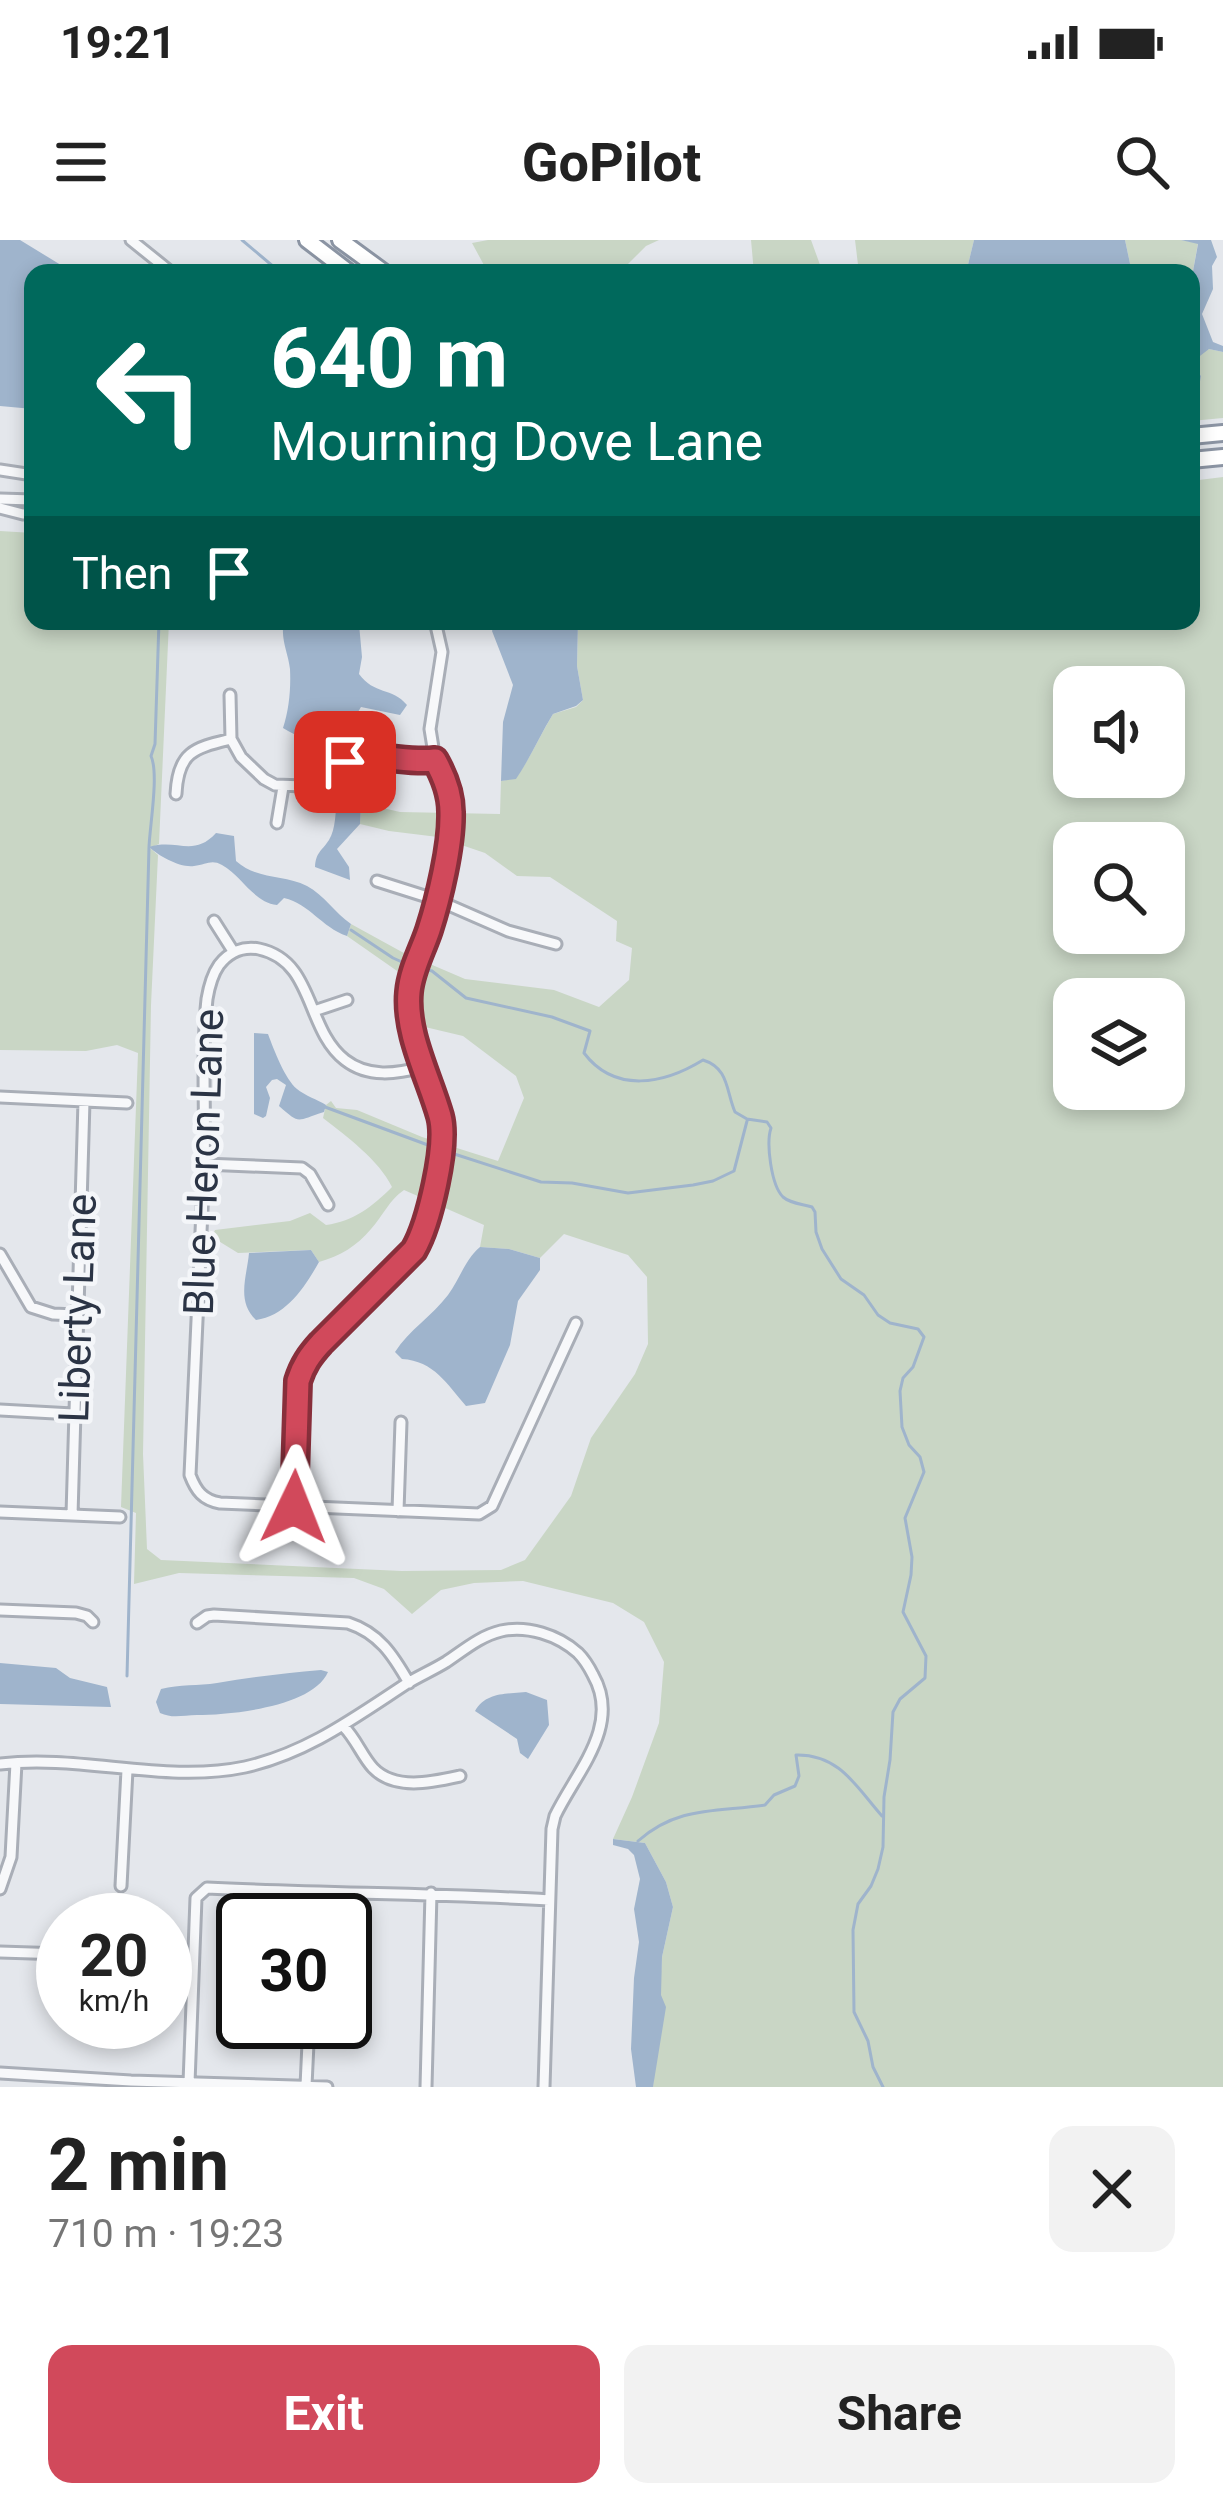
<!DOCTYPE html>
<meta charset="utf-8">
<style>
:root{--surface:#fff;--page:#f2f2f2;--text:#222;--muted:#767676;--accent:#d1495b}
body{margin:0;font-family:Roboto,sans-serif;background:var(--page);color:var(--text);height:100vh;display:flex;flex-direction:column;font-size:45px;white-space:nowrap}
*{box-sizing:border-box;margin:0}
p{font-size:39px;color:var(--muted)}
.icon{flex:none;width:66px;height:66px;fill:none;stroke:currentColor;stroke-width:2;stroke-linecap:round;stroke-linejoin:round}
.map{position:relative;height:1847px;overflow:hidden}
.sheet{display:flex;flex-direction:column;background:var(--surface);flex:1}
.sheet>*{flex:none}
.guide{position:absolute;left:24px;top:24px;width:1176px;height:366px;border-radius:24px;box-shadow:0 6px 18px #0003;background:#00695c;color:#fff;overflow:hidden}
.controls{position:absolute;left:1053px;top:426px;display:grid;gap:24px}
.controls a{display:grid;place-items:center;width:132px;height:132px;border-radius:24px;background:var(--surface);box-shadow:0 6px 18px #0003;font-size:60px}
.speed{position:absolute;left:36px;top:1653px;display:flex;gap:24px;font-size:60px;font-weight:700;text-align:center}
.speed>*{display:grid;place-content:center;width:156px;height:156px;border-radius:50%;background:var(--surface);box-shadow:0 6px 18px #0003;line-height:1}
.speed small{font-size:30px;font-weight:400}
.speed .limit{border:6px solid #111;border-radius:18px;background:#fff;color:#111}
.pin{position:absolute;display:grid;place-items:center;width:102px;height:102px;color:#fff;margin:-51px;border-radius:24px;box-shadow:0 6px 18px #0006}
.me{position:absolute;width:132px;margin:-66px;rotate:2deg;stroke-linejoin:round;filter:drop-shadow(0 0 9px #0008)}
.turn{display:flex;align-items:center;gap:42px;height:252px;padding:0 48px;font-size:54px}
.turn .icon{width:156px;height:156px;stroke-width:2.5}
.turn b{display:block;font-size:84px;line-height:102px}
.then{display:flex;align-items:center;height:114px;padding:0 48px;background:#0003;gap:24px;font-size:45px}
.round{display:grid;place-items:center;flex:none;width:126px;height:126px;border-radius:24px;background:var(--page)}
.headline{display:flex;align-items:center;justify-content:space-between;height:204px;padding:0 48px}
h1{font-size:72px;font-weight:700;line-height:90px}
.primary-button{display:flex;gap:24px;margin-top:auto;padding:24px 48px}
.primary-button a{flex:1;height:138px;border-radius:24px;background:var(--accent);color:#fff;font-size:48px;font-weight:700;line-height:138px;text-align:center}
.primary-button a+a{background:var(--page);color:var(--text)}
.status{display:flex;justify-content:space-between;align-items:center;height:84px;padding:0 60px;background:var(--surface);direction:ltr}
.status svg{height:33px;fill:currentColor}
header{display:flex;justify-content:space-between;align-items:center;height:156px;padding:0 48px;background:var(--surface);font-size:54px;font-weight:700}
.map>svg:first-child{display:block}
</style>
<div class="status"><b>19:21</b><svg viewBox="0 0 49 12"><path d="M0 12V9h3v3zM5 12V6h3v6zM10 12V3h3v9zM15 12V0h3v12zM26 1h20v11H26zM47 4h2v5h-2z"/></svg></div>
<header><svg class="icon" aria-label="menu" viewBox="0 0 24 24"><path d="M4 6h16M4 12h16M4 18h16"/></svg>GoPilot<svg class="icon" aria-label="search" viewBox="0 0 24 24"><circle cx="10" cy="10" r="6"/><path d="M15 15l6 6"/></svg></header>
<div class="map">
<svg width="1223" height="1847" viewBox="0 0 1223 1847">
<rect width="100%" height="100%" fill="#e4e7ec"/>
<path fill="#c9d6c5" fill-rule="evenodd" d="M488,0H659L646,6L619,33H493L485,27L472,3Z
M751,0H811L823,33H754Z
M855,0H974L966,33H859Z
M1125,0H1181L1198,3L1191,42V33H1132Z
M1191,96L1198,102L1192,118V130L1198,136L1194,128L1201,112L1209,109L1223,112V178L1191,181Z
M1223,237V1847H653L662,1717L673,1667L666,1642L645,1603L613,1599L632,1557L659,1483L664,1422L644,1382L613,1363L523,1341L474,1343L441,1350L412,1374L384,1349L354,1338L179,1333L134,1344L136,1273L121,1267L138,813L117,805L86,811L0,810V291L33,293V381H169L159,604L150,608L158,615L151,765L143,1214L147,1309L161,1320L402,1331L501,1330L525,1320L571,1256L591,1198L635,1134L648,1104L647,1037L628,1015L564,994L540,1018L509,1009L480,1007L484,985L404,950C389,960 383,976 371,989C357,1006 340,1016 319,1022L311,1010L238,1013L212,997L215,990L290,981L310,973L326,985C354,981 372,967 392,947C379,920 346,896 323,878L326,865L331,861L336,868L357,870L422,897L498,921L524,858L516,836L463,796L425,787L420,769L421,742L400,733L347,696L351,684L402,712L465,739L554,750L599,767L629,740L632,708L616,701L617,681L550,637L517,636L485,613L438,597L389,591L360,584L361,563L400,572L500,574L501,541L516,538C531,517 540,495 553,474L576,467L583,460L577,426L578,381H1191V241ZM1074,447H1164V537H1074ZM1074,603H1164V693H1074ZM1074,759H1164V849H1074Z"/>
<path fill="#9fb4cc" d="M0,0H20L74,33H33V169L0,166Z
M974,0H1125L1132,33H966Z
M1181,0H1211L1217,17L1212,26L1213,49L1202,74L1213,102L1223,106V112L1209,109L1196,119L1194,128L1201,136L1199,147V137L1192,130V118L1198,102L1191,96V42L1198,4Z
M284,381H395H367L359,384L362,417L359,434C374,455 392,447 407,465L400,475L361,467L355,477L352,501C329,512 303,500 283,488C289,470 291,449 290,429C288,412 280,399 284,381Z
M496,381H578L577,426L583,460L576,466L553,474C540,495 531,517 516,539L501,541L503,482L513,445L492,391Z
M337,560L361,563L360,584L337,609L349,627L350,640L315,627C316,612 321,612 329,600C336,588 335,574 337,560Z
M216,593L234,596L236,621C257,640 283,634 307,646C324,655 335,673 351,684L347,696C321,687 310,664 284,658L277,665C253,662 242,636 222,625C211,619 206,625 194,626C180,628 159,616 149,607C177,598 193,618 216,593Z
M254,793L268,794C274,810 285,839 297,849C304,855 318,860 326,865L324,872C295,881 301,885 279,866L286,845L277,839L272,840L266,847L270,858L266,876L263,878L254,874Z
M480,1007L509,1009L540,1018V1030L518,1061L510,1105L485,1163L466,1166C447,1144 434,1121 402,1119L395,1112C409,1090 432,1076 448,1055C460,1039 464,1021 480,1007Z
M311,1010L319,1022C305,1047 286,1076 256,1080C236,1061 247,1036 249,1013Z
M0,1423L56,1428L70,1438L107,1447L111,1467L0,1464Z
M321,1430L328,1432C313,1467 230,1475 197,1475C183,1475 173,1479 160,1473L156,1462L161,1449C180,1444 198,1446 217,1443C252,1437 286,1433 321,1430Z
M526,1452L547,1460L549,1485L528,1519L520,1513L517,1499L475,1471C486,1452 506,1454 526,1452Z
M613,1599L645,1603L666,1642L673,1667L662,1717L661,1755L666,1767L653,1847H636L631,1809L634,1738L639,1702L634,1669L640,1639L634,1615L628,1609L613,1605Z"/>
<g fill="none" stroke-linecap="round" stroke-linejoin="round">
<path stroke="#9fb4cc" stroke-width="3" d="M242,0L281,33
M351,690L393,718L411,726
M420,728L432,731L466,758L552,777L590,791L584,813C615,854 664,844 703,820C729,828 726,851 735,872L747,879L767,882L771,888C766,903 771,945 783,957C791,964 803,964 812,967L815,972L816,992L822,1009L841,1039L864,1055L878,1075L890,1083L918,1089L924,1097L913,1127L903,1138L900,1151L902,1187L909,1205L920,1217L924,1232L905,1278L912,1317L911,1335L903,1372L926,1416L925,1438L900,1459L893,1472L890,1520L884,1557L883,1607L878,1629L871,1646L858,1664L853,1690L854,1772L868,1801L873,1827L883,1847
M325,867L436,908
M445,911L541,942L572,943L628,953L693,945L713,941L734,931L747,881
M127,1436L149,607C150,584 159,534 151,516L155,504L159,381
M638,1601C677,1566 716,1572 765,1565L774,1555L795,1546L799,1536L796,1515C840,1514 857,1548 882,1576"/>
<defs>
<path id="minor" d="M131,0L172,33
M0,230L33,235
M0,259L33,260
M0,268L23,274L33,273
M230,455L231,499L241,517L264,539L275,545L305,546L316,543L358,516L408,522L435,520
M176,554C178,511 195,508 231,499
M277,583L283,547
M377,641L437,660L508,691L556,704
M214,681L233,711
M314,771L347,760
M423,827C396,834 368,838 345,820C305,789 315,721 259,709C243,706 229,712 219,725C212,735 209,747 207,759C201,813 206,870 204,924C200,1028 195,1132 190,1235C196,1251 203,1260 220,1263L479,1274L492,1266L576,1083
M0,857L127,863
M204,924L302,928L310,934L328,965
M0,1014L31,1067L53,1074L76,1075
M0,1170L73,1174
M294,1267L298,1141C303,1125 310,1115 321,1103L414,1010L424,994L442,897L440,877L409,769L412,735L437,660L451,571L443,536L435,520L430,489L442,412L435,381
M398,1271L401,1182
M0,1272L120,1277
M72,1275L84,861
M0,1370L76,1373L87,1376L93,1382
M197,1383L207,1376L214,1375L348,1383C379,1393 393,1415 409,1443
M344,1487C356,1499 362,1516 373,1528C395,1551 433,1542 460,1536
M0,1524C81,1514 164,1544 245,1527C307,1513 354,1478 406,1444C419,1436 433,1430 446,1422C464,1410 480,1396 501,1391C527,1385 558,1395 578,1413C584,1419 589,1427 593,1435C622,1486 576,1532 555,1576L552,1589L544,1847
M121,1646L127,1530
M0,1649L11,1617L16,1523
M314,1680L315,1653
M0,1712L63,1714
M0,1833L131,1841L327,1847
M189,1843L196,1658L207,1648C321,1654 435,1653 549,1660
M306,1846L309,1782
M426,1847L431,1653"/>
<path id="highway" d="M307,0L350,33
M340,0L385,33
M1191,196L1223,193
M1191,220L1223,217"/>
</defs>
<use href="#minor" stroke="#a9aeb7" stroke-width="15"/>
<use href="#highway" stroke="#8b94a3" stroke-width="20"/>
<use href="#minor" stroke="#f7f8fa" stroke-width="9"/>
<use href="#highway" stroke="#fff" stroke-width="14"/>
</g>
<g fill="none" stroke-linecap="round" stroke-linejoin="round">
<defs>
<path id="route" d="M294,1267L298,1141C303,1125 310,1115 321,1103L414,1010C429,984 448,905 440,876C429,837 405,793 409,752C411,730 422,711 429,690C439,659 452,605 451,572C451,554 444,536 435,520C404,524 373,510 345,522"/>
</defs>
<use href="#route" stroke="#882f3b" stroke-width="30"/>
<use href="#route" stroke="#d1495b" stroke-width="21"/>
</g>
<g text-anchor="middle" stroke-width="9" stroke-linejoin="round" paint-order="stroke">
<g font-size="42" fill="#2b3445" stroke="#f4f6f9">
<text transform="translate(203 922) rotate(-88)" y="15">Blue Heron Lane</text>
<text transform="translate(77 1068) rotate(-88)" y="15">Liberty Lane</text>
</g>
</g>
</svg>
<div class="controls">
<a><svg class="icon" aria-label="sound" viewBox="0 0 24 24"><path d="M4 9h4l5-4v14l-5-4H4zM17 9q2 3 0 6"/></svg></a>
<a><svg class="icon" aria-label="search" viewBox="0 0 24 24"><circle cx="10" cy="10" r="6"/><path d="M15 15l6 6"/></svg></a>
<a><svg class="icon" aria-label="layers" viewBox="0 0 24 24"><path d="M12 4l9 5-9 5-9-5zM3 14l9 5 9-5"/></svg></a>
</div>
<div class="speed"><div>20<small>km/h</small></div><div class="limit">30</div></div>
<div class="pin" style="left:345px;top:522px;background:#d93025"><svg class="icon" aria-label="arrive" viewBox="0 0 24 24"><path d="M6 21V4h12l-3 4 3 4H6"/></svg></div>
<svg class="me" style="left:294px;top:1267px" viewBox="-20 -20 40 40"><path d="M0-17L14 15 0 8-14 15z" fill="#d1495b" stroke="#fff" stroke-width="4"/></svg>
<div class="guide">
<div class="turn"><svg class="icon" aria-label="left" viewBox="0 0 24 24"><path d="M17 20v-9H6M10 6l-5 5 5 5"/></svg><div><b>640 m</b>Mourning Dove Lane</div></div>
<div class="then">Then<svg class="icon" aria-label="arrive" viewBox="0 0 24 24"><path d="M6 21V4h12l-3 4 3 4H6"/></svg></div>
</div>
</div>
<section class="sheet">
<div class="headline"><div><h1>2 min</h1><p>710 m · 19:23</p></div><a class="round"><svg class="icon" aria-label="close" viewBox="0 0 24 24"><path d="M6 6l12 12M18 6L6 18"/></svg></a></div>
<div class="primary-button"><a>Exit</a><a>Share</a></div>
</section>
